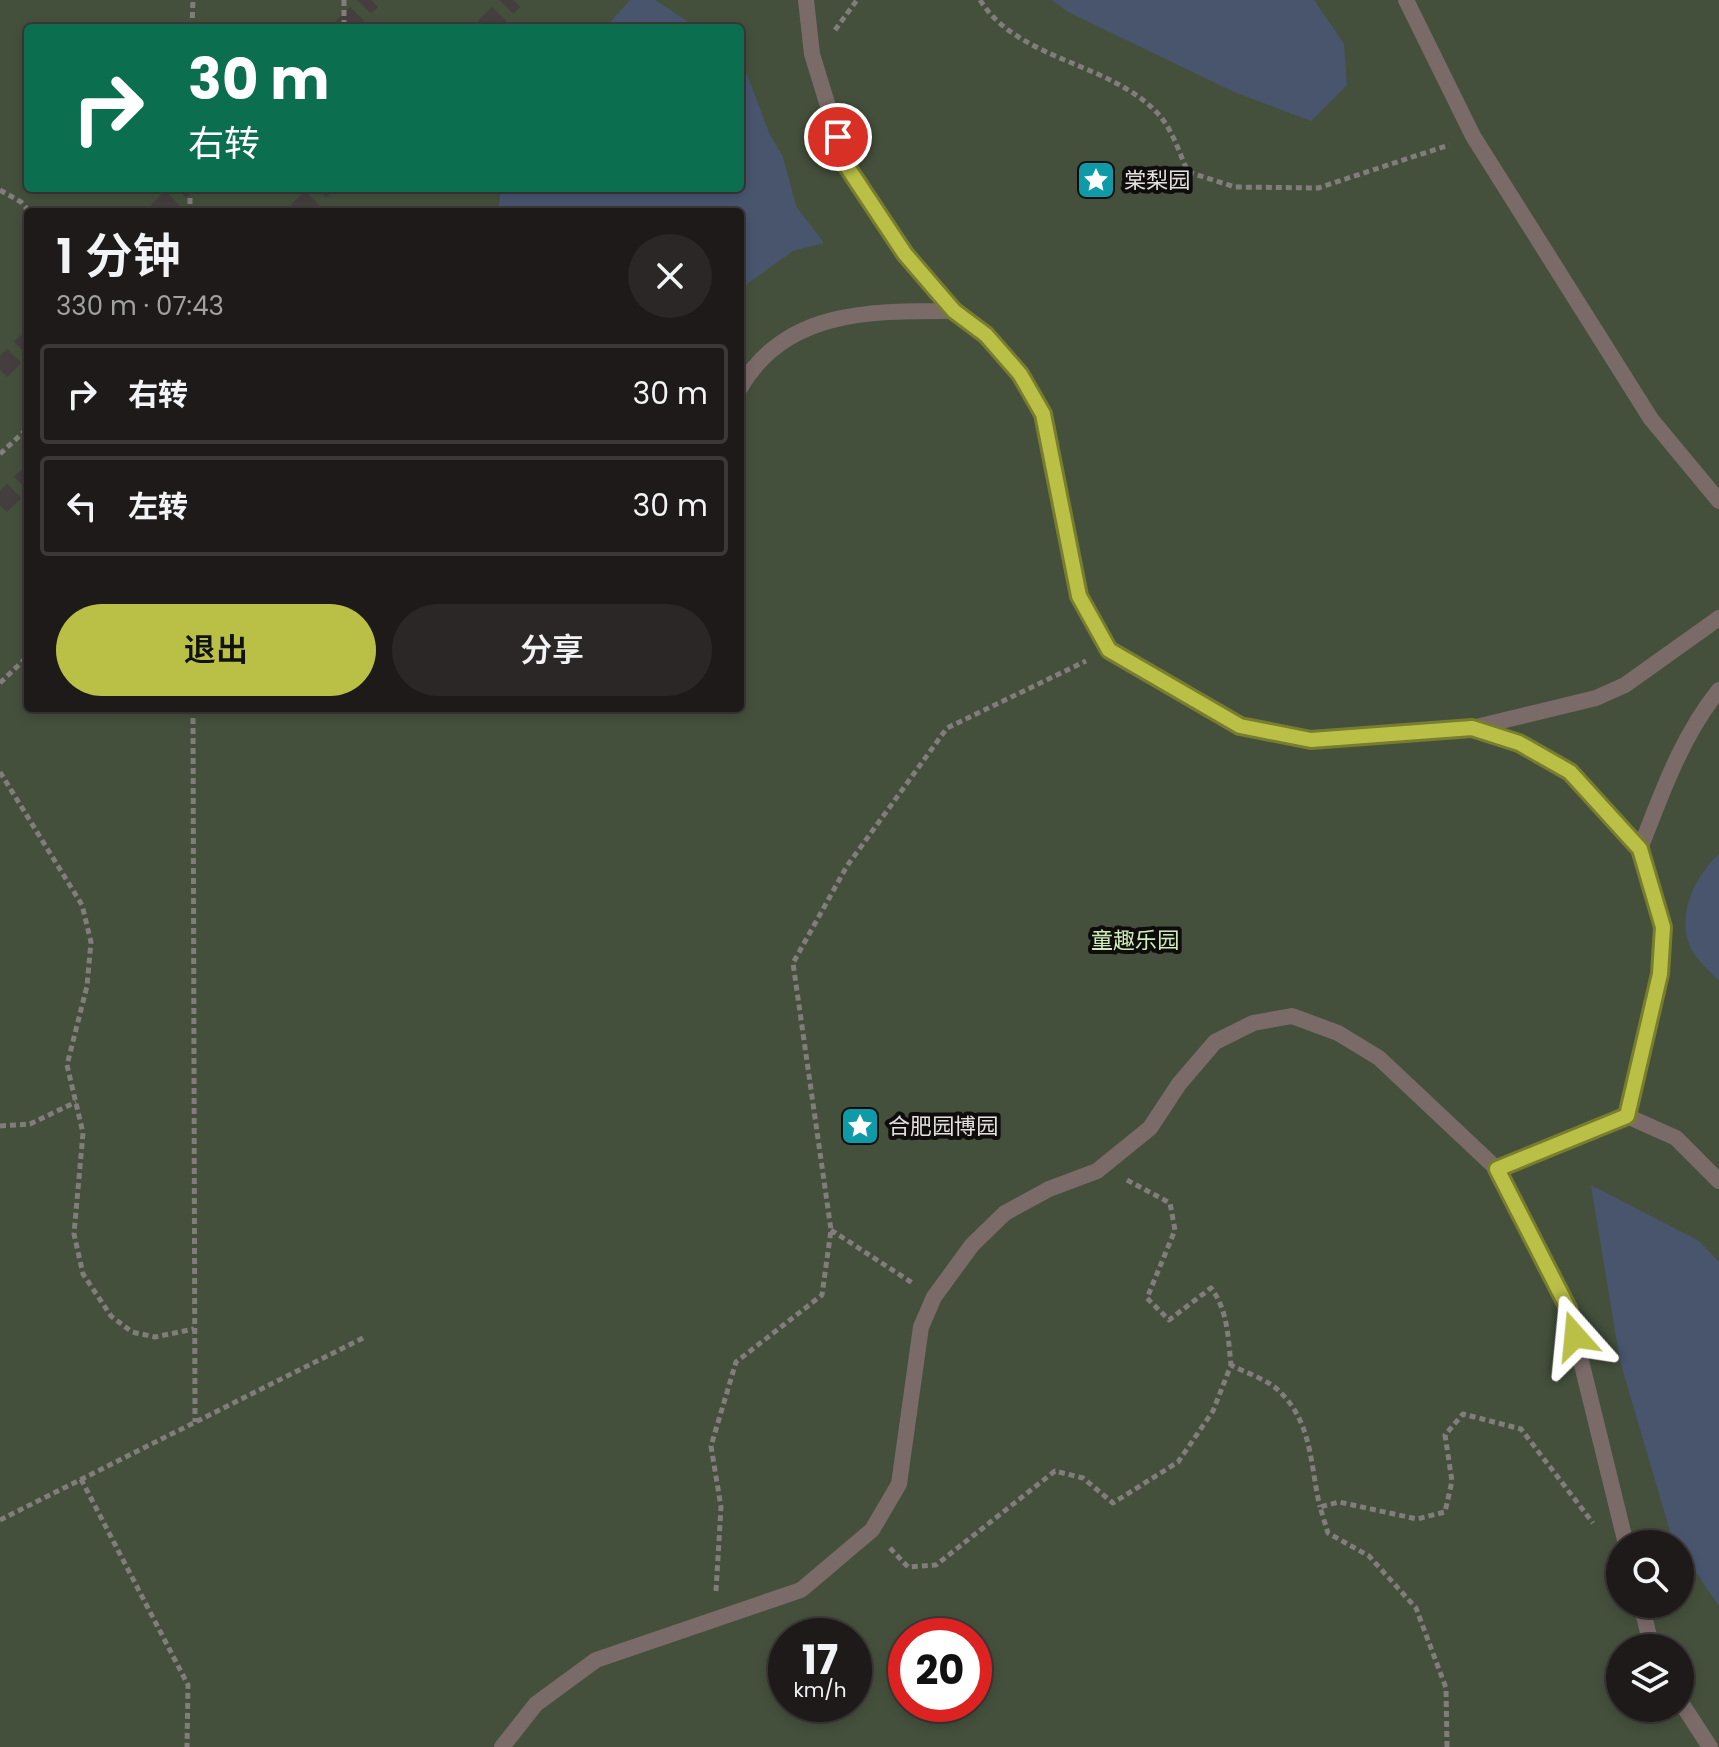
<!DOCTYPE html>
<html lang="zh">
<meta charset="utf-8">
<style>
:root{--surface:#1e1a19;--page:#2b2726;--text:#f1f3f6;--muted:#a1a1a2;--line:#3c3838;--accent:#bac046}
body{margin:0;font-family:Poppins,"Noto Sans SC",sans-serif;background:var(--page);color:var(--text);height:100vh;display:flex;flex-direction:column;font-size:30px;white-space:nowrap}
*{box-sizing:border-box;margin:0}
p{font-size:26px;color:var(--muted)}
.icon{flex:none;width:44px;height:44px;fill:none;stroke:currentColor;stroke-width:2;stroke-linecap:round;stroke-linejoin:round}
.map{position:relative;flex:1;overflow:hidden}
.side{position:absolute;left:24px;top:208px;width:720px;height:504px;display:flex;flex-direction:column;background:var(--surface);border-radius:8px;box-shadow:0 4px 12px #0003,0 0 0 2px var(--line)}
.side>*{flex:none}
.banner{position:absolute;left:24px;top:24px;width:720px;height:168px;border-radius:8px;box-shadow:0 4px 12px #0003,0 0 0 2px var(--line);background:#0b6e4f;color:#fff;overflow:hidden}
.controls{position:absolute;left:1606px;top:1530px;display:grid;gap:16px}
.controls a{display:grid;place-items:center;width:88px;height:88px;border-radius:50%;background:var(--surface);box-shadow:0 4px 12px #0003,0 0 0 2px var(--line);font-size:40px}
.speed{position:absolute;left:768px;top:1618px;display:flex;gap:16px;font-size:40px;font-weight:700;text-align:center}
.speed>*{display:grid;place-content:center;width:104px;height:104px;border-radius:50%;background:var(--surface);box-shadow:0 4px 12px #0003,0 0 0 2px var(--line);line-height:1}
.speed small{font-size:20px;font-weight:400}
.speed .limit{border:12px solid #d22;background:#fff;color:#111}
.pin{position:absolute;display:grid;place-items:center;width:68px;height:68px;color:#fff;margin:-34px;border:4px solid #fff;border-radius:50%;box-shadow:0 2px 8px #0007}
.me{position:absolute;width:88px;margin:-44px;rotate:342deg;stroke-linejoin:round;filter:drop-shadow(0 0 6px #0008)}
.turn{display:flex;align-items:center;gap:28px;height:168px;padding:0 32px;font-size:36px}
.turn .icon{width:104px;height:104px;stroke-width:2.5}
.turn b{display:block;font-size:56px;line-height:68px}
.round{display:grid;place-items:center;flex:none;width:84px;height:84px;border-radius:42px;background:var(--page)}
.headline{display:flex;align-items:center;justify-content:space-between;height:136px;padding:0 32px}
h1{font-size:48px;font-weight:600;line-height:60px}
.action{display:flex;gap:16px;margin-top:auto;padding:16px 32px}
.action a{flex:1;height:92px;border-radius:48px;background:var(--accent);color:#111;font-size:32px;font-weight:600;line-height:92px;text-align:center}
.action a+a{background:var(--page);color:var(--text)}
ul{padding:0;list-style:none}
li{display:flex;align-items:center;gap:24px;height:100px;margin:0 16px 12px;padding:0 16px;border:4px solid var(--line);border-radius:8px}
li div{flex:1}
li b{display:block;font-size:30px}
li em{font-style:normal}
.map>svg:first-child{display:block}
</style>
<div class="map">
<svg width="1719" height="1747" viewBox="0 0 1719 1747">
<rect width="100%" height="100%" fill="#282321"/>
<path fill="#44503c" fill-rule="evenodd" d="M0,0H1719V1747H0ZM28,28H740V188H28ZM28,212H740V708H28ZM1620,1544H1680V1604H1620ZM786,1636H854V1704H786ZM906,1636H974V1704H906ZM1620,1648H1680V1708H1620Z"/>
<path fill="#48556d" d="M630,0H655L697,28H605Z
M1052,0H1314L1344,44L1347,85L1311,121L1234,92L1068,12Z
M740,56L770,135L783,157L796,206L824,243L793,251L740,289V212H498L501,188H740Z
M1719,854V981C1711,972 1699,962 1693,952C1674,919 1694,877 1719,854Z
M1591,1185L1699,1241L1719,1262V1606L1680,1549V1544L1672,1538L1620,1361Z"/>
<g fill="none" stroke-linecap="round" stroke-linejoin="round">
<path stroke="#443f3e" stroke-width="20" stroke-dasharray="20 10" stroke-linecap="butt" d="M343,28L371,0
M485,28L513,0
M158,212L182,188
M298,212L322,188
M0,370L28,342
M0,505L28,477"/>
<path stroke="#817d7b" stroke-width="5" stroke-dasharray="6 4" stroke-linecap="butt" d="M344,0V28
M980,0C1019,62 1113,62 1160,116C1173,131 1180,155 1188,172L1235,187L1318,188L1449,145
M192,28L193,0
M835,30L857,0
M190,188V212
M0,190L21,202L30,212
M0,454L28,428
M0,683L28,656
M193,708L195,1422
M0,772L82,905L91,942L87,986L67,1065L83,1133L74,1234L83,1274L111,1316L132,1332L155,1337L194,1329
M0,1126L30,1124L76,1102
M1127,1180L1170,1203L1175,1230L1147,1298L1169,1320L1211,1288C1228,1310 1228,1338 1231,1365
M831,1230L914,1284
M81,1479L188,1685L187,1747
M0,1520L365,1337
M890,1548L908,1567L936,1565L1055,1471L1083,1478L1113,1503L1178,1462L1213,1411L1231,1365C1246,1373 1269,1380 1280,1392C1313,1424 1310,1466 1320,1507
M716,1591L721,1507L711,1446L736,1362L822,1295L831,1230L793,963L847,866L947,728L1086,661
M1447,1747L1446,1688L1416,1608L1369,1556L1328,1533L1320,1507L1339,1502L1417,1519L1445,1512L1452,1481L1445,1435L1463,1414L1521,1429L1593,1523"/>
<path stroke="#7a6b69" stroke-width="16" d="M806,0L812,54L846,165L905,254L954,311L986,335L1020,374L1043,414L1079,596L1109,650L1240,726L1311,740L1472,728L1519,743L1570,772L1640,849L1663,927L1660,974L1627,1116
M1406,0L1473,136L1651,419L1719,501
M740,388C786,308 875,311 954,311
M1472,728L1596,698L1625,685L1719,618
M1640,849C1662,793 1681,737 1719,690
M1497,1169L1627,1116L1676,1138L1719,1181
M1641,1604L1652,1648
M1680,1701L1710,1747
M502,1747L536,1704L596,1660L801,1590L872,1530L899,1484L921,1327L934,1297L972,1245L1005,1213L1049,1189L1097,1171L1150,1128L1179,1084L1215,1042L1253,1023L1292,1016L1338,1033L1379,1058L1497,1169L1568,1308L1626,1544"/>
</g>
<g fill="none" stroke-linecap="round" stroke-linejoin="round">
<defs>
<path id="route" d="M838,137L846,165L905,254L954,311L986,335L1020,374L1043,414L1079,596L1109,650L1240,726L1311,740L1472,728L1519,743L1570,772L1640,849L1663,927L1660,974L1627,1116L1497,1169L1568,1308L1575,1336"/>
</defs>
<use href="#route" stroke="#797d2e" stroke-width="20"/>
<use href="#route" stroke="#bac046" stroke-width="14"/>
</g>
<defs>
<symbol id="sight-square" viewBox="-11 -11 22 22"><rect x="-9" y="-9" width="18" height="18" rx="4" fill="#0f9aa8" stroke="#0f0d0c"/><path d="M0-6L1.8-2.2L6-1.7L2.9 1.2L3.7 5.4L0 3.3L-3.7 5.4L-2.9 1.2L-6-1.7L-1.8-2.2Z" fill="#fff"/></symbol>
</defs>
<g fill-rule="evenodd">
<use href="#sight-square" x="1074" y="158" width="44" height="44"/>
<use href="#sight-square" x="838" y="1104" width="44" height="44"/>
</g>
<g text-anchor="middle" stroke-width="8" stroke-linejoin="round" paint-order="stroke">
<g font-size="22" fill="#e4e0df" stroke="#0f0d0c" text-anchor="start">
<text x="1124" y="188">棠梨园</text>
<text x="888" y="1134">合肥园博园</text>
</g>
<g font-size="22" fill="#cfecba" stroke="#0f0d0c">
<text x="1135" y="948">童趣乐园</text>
</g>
</g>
</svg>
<div class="controls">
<a><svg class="icon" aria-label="search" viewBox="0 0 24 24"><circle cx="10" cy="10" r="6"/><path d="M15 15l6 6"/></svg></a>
<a><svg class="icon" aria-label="layers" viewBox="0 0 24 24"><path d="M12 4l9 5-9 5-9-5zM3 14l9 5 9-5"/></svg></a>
</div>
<div class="speed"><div>17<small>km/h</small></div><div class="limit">20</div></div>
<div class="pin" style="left:838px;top:137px;background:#d93025"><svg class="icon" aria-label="arrive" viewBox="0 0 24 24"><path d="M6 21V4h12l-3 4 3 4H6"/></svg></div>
<svg class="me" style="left:1575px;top:1336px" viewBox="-20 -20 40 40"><path d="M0-17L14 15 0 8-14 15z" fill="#bac046" stroke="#fff" stroke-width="4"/></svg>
<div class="banner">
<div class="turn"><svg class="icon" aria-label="right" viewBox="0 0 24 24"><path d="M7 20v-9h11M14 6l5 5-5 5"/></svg><div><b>30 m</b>右转</div></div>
</div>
<section class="side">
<div class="headline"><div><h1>1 分钟</h1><p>330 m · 07:43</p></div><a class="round"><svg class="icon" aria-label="close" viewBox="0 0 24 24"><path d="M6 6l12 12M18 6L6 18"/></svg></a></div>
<ul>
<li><svg class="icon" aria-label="right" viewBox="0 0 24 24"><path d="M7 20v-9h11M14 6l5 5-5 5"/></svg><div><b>右转</b></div><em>30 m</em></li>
<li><svg class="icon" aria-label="left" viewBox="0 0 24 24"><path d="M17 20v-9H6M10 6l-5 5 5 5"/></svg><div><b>左转</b></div><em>30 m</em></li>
</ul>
<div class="action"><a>退出</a><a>分享</a></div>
</section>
</div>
